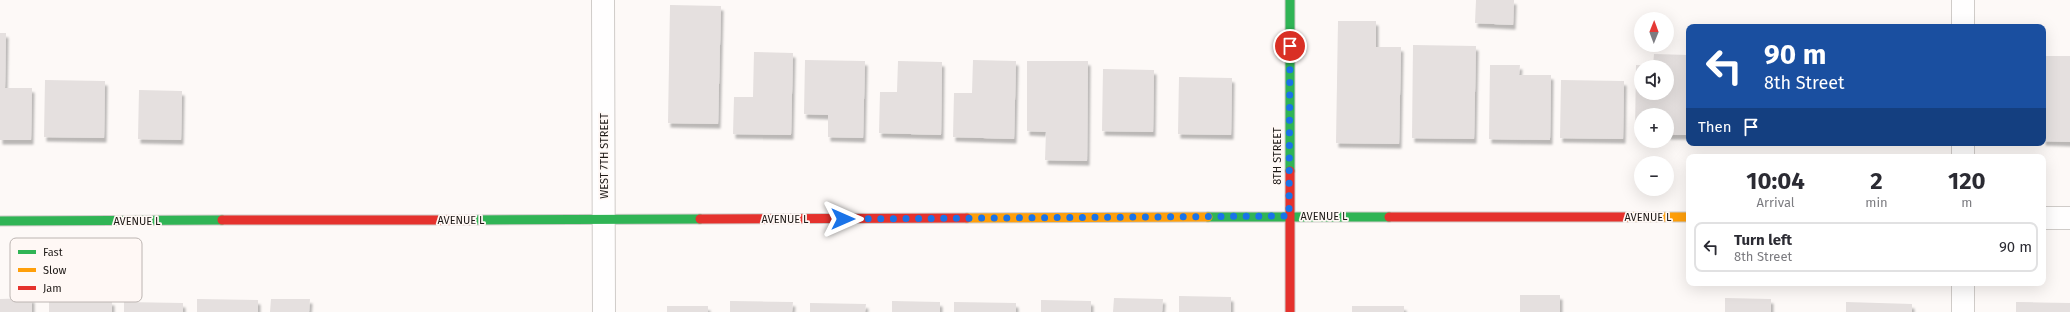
<!DOCTYPE html>
<meta charset="utf-8">
<style>
:root{--surface:#fff;--page:#f2f2f3;--text:#2b2b33;--muted:#7c7c81;--line:#e1e1e2}
body{margin:0;font-family:"Fira Sans",sans-serif;background:var(--page);color:var(--text);height:100vh;display:flex;flex-direction:column;font-size:15px;white-space:nowrap}
*{box-sizing:border-box;margin:0}
p{font-size:13px;color:var(--muted)}
.icon{flex:none;width:22px;height:22px;fill:none;stroke:currentColor;stroke-width:2;stroke-linecap:round;stroke-linejoin:round}
.map{position:relative;flex:1;overflow:hidden}
.side{position:absolute;left:1686px;top:154px;width:360px;height:132px;display:flex;flex-direction:column;background:var(--surface);border-radius:8px;box-shadow:0 4px 16px #0002}
.side>*{flex:none}
.top-card{position:absolute;left:1686px;top:24px;width:360px;height:122px;border-radius:8px;box-shadow:0 4px 16px #0002;background:#1a4fa0;color:#fff;overflow:hidden}
.needle{width:26px;rotate:1deg}
.buttons{position:absolute;left:1634px;top:12px;display:grid;gap:8px}
.buttons a{display:grid;place-items:center;width:40px;height:40px;border-radius:50%;background:var(--surface);box-shadow:0 4px 16px #0002;font-size:20px}
.pin{position:absolute;display:grid;place-items:center;width:34px;height:34px;color:#fff;margin:-17px;border:2px solid #fff;border-radius:50%;box-shadow:0 1px 4px #0007}
.me{position:absolute;width:44px;margin:-22px;rotate:90deg;stroke-linejoin:round;filter:drop-shadow(0 0 3px #0008)}
.turn{display:flex;align-items:center;gap:14px;height:84px;padding:0 12px;font-size:18px}
.turn .icon{width:52px;height:52px;stroke-width:2.5}
.turn b{display:block;font-size:28px;line-height:34px}
.then{display:flex;align-items:center;height:38px;padding:0 12px;background:#0003;gap:8px;font-size:15px}
.eta{display:flex;justify-content:space-evenly;align-items:center;height:68px;text-align:center}
.eta b{font-size:24px;font-weight:700;line-height:28px}
ul{padding:0;list-style:none}
li{display:flex;align-items:center;gap:12px;height:50px;margin:0 8px 6px;padding:0 4px;border:2px solid var(--line);border-radius:8px}
li div{flex:1}
li b{display:block;font-size:15px}
li em{font-style:normal}
.map>svg:first-child{display:block}
</style>
<div class="map">
<svg width="2070" height="312" viewBox="0 0 2070 312">
<defs>
<filter id="shadow"><feDropShadow dx="2.5" dy="4.5" stdDeviation="1" flood-color="#0004"/></filter>
</defs>
<rect width="100%" height="100%" fill="#fdf9f7"/>
<path fill="#e5e0df" fill-rule="evenodd" filter="url(#shadow)" d="M1476,0H1514L1513,25L1475,23Z
M670,5L721,6L718,124L668,123Z
M1338,21H1376V47H1401L1399,144L1336,143Z
M0,33H6L5,88H32L31,140H0Z
M1413,45L1476,46L1474,139L1412,138Z
M754,52L793,53L791,135L733,134L734,97H753Z
M1654,54L1689,55V135H1667V115H1641V134H1635L1636,65L1653,66ZM1641,67H1667V93H1641Z
M2043,56H2070V142L2043,141Z
M805,60L865,61L863,138L828,137V115L804,114Z
M973,60L1016,61L1014,139L953,137L954,93H972Z
M898,61L942,62L941,135L879,133L880,92H897Z
M1027,61H1088L1087,161L1045,160L1046,132L1027,131Z
M1490,65H1520L1519,75H1551L1550,140L1489,139Z
M1103,69L1154,70L1153,132L1102,131Z
M1179,77L1232,78L1231,135L1178,134Z
M45,80L105,81L104,138L44,137Z
M1561,80L1624,81L1623,139L1560,138Z
M139,90L182,91L181,140L138,139Z
M1520,295H1560V312H1520Z
M1179,296L1231,297V312H1179Z
M32,298V312H0V299Z
M1114,298L1163,299L1162,312H1113Z
M1725,298L1771,299V312H1725Z
M197,299L258,300V312H197Z
M271,299H310L309,312H270Z
M49,300L112,301V312H49Z
M1041,300L1091,301V312H1041Z
M730,301L793,302L792,312H730Z
M892,301L940,302V312H892Z
M124,302L183,303V312H124Z
M954,302L1016,303V312H954Z
M1846,302L1912,304V312H1846Z
M2016,302L2070,303V312H2016Z
M810,303L866,304L865,312H810Z
M667,306H708V312H667Z
M1352,306H1404V312H1352Z"/>
<g fill="none" stroke-linecap="round" stroke-linejoin="round">
<defs>
<path id="street" d="M603,0L604,312
M1963,0V27
M1963,143V157
M2043,218H2070
M1963,283V312"/>
<path id="fast" d="M1290,0V171
M1208,217H1389
M469,220L700,219
M0,221L222,220"/>
<path id="slow" d="M1627,217H1689
M967,218L1208,217"/>
<path id="jam" d="M1290,171V312
M1389,217H1627
M700,219L967,218
M222,220H469"/>
</defs>
<use href="#street" stroke="#d0ccc9" stroke-width="24"/>
<use href="#fast" stroke="#d0ccc9" stroke-width="11"/>
<use href="#slow" stroke="#d0ccc9" stroke-width="11"/>
<use href="#jam" stroke="#d0ccc9" stroke-width="11"/>
<use href="#street" stroke="#fffefe" stroke-width="22"/>
<use href="#fast" stroke="#30b455" stroke-width="9"/>
<use href="#slow" stroke="#ff9f0a" stroke-width="9"/>
<use href="#jam" stroke="#e5322d" stroke-width="9"/>
</g>
<g fill="none" stroke-linecap="round" stroke-linejoin="round">
<path stroke="#1a73e8" stroke-width="7" stroke-dasharray="0 12.6" d="M843,219L1289,216L1290,46"/>
</g>
<g text-anchor="middle" stroke-width="3.5" stroke-linejoin="round" paint-order="stroke">
<g font-size="11" fill="#1f1a17" stroke="#fff8f5">
<text transform="translate(604 156) rotate(-90)" y="4">WEST 7TH STREET</text>
<text transform="translate(1277 156) rotate(-90)" y="4">8TH STREET</text>
<text x="1324" y="220">AVENUE L</text>
<text x="1648" y="221">AVENUE L</text>
<text x="785" y="223">AVENUE L</text>
<text x="461" y="224">AVENUE L</text>
<text x="137" y="225">AVENUE L</text>
</g>
</g>
<rect x="10" y="238" width="132" height="64" rx="6" fill="#fff8f5" stroke="#bcb5b2" stroke-width="1"/>
<rect x="18" y="250" width="18" height="4" fill="#30b455"/>
<rect x="18" y="268" width="18" height="4" fill="#ff9f0a"/>
<rect x="18" y="286" width="18" height="4" fill="#e5322d"/>
<g font-size="11" fill="#1f1a17">
<text x="43" y="256">Fast</text>
<text x="43" y="274">Slow</text>
<text x="43" y="292">Jam</text>
</g>
</svg>
<div class="buttons">
<a><svg class="needle" viewBox="-14 -14 28 28"><path d="M0-13l5 13h-10z" fill="#e53935"/><path d="M0 13l5-13h-10z" fill="#7c7c81"/></svg></a>
<a><svg class="icon" aria-label="sound" viewBox="0 0 24 24"><path d="M4 9h4l5-4v14l-5-4H4zM17 9q2 3 0 6"/></svg></a>
<a>+</a>
<a>−</a>
</div>
<div class="pin" style="left:1290px;top:46px;background:#d93025"><svg class="icon" aria-label="arrive" viewBox="0 0 24 24"><path d="M6 21V4h12l-3 4 3 4H6"/></svg></div>
<svg class="me" style="left:843px;top:219px" viewBox="-20 -20 40 40"><path d="M0-17L14 15 0 8-14 15z" fill="#1a73e8" stroke="#fff" stroke-width="4"/></svg>
<div class="top-card">
<div class="turn"><svg class="icon" aria-label="left" viewBox="0 0 24 24"><path d="M17 20v-9H6M10 6l-5 5 5 5"/></svg><div><b>90 m</b>8th Street</div></div>
<div class="then">Then<svg class="icon" aria-label="arrive" viewBox="0 0 24 24"><path d="M6 21V4h12l-3 4 3 4H6"/></svg></div>
</div>
<section class="side">
<div class="eta">
<div><b>10:04</b><p>Arrival</p></div>
<div><b>2</b><p>min</p></div>
<div><b>120</b><p>m</p></div>
</div>
<ul>
<li><svg class="icon" aria-label="left" viewBox="0 0 24 24"><path d="M17 20v-9H6M10 6l-5 5 5 5"/></svg><div><b>Turn left</b><p>8th Street</p></div><em>90 m</em></li>
</ul>
</section>
</div>
